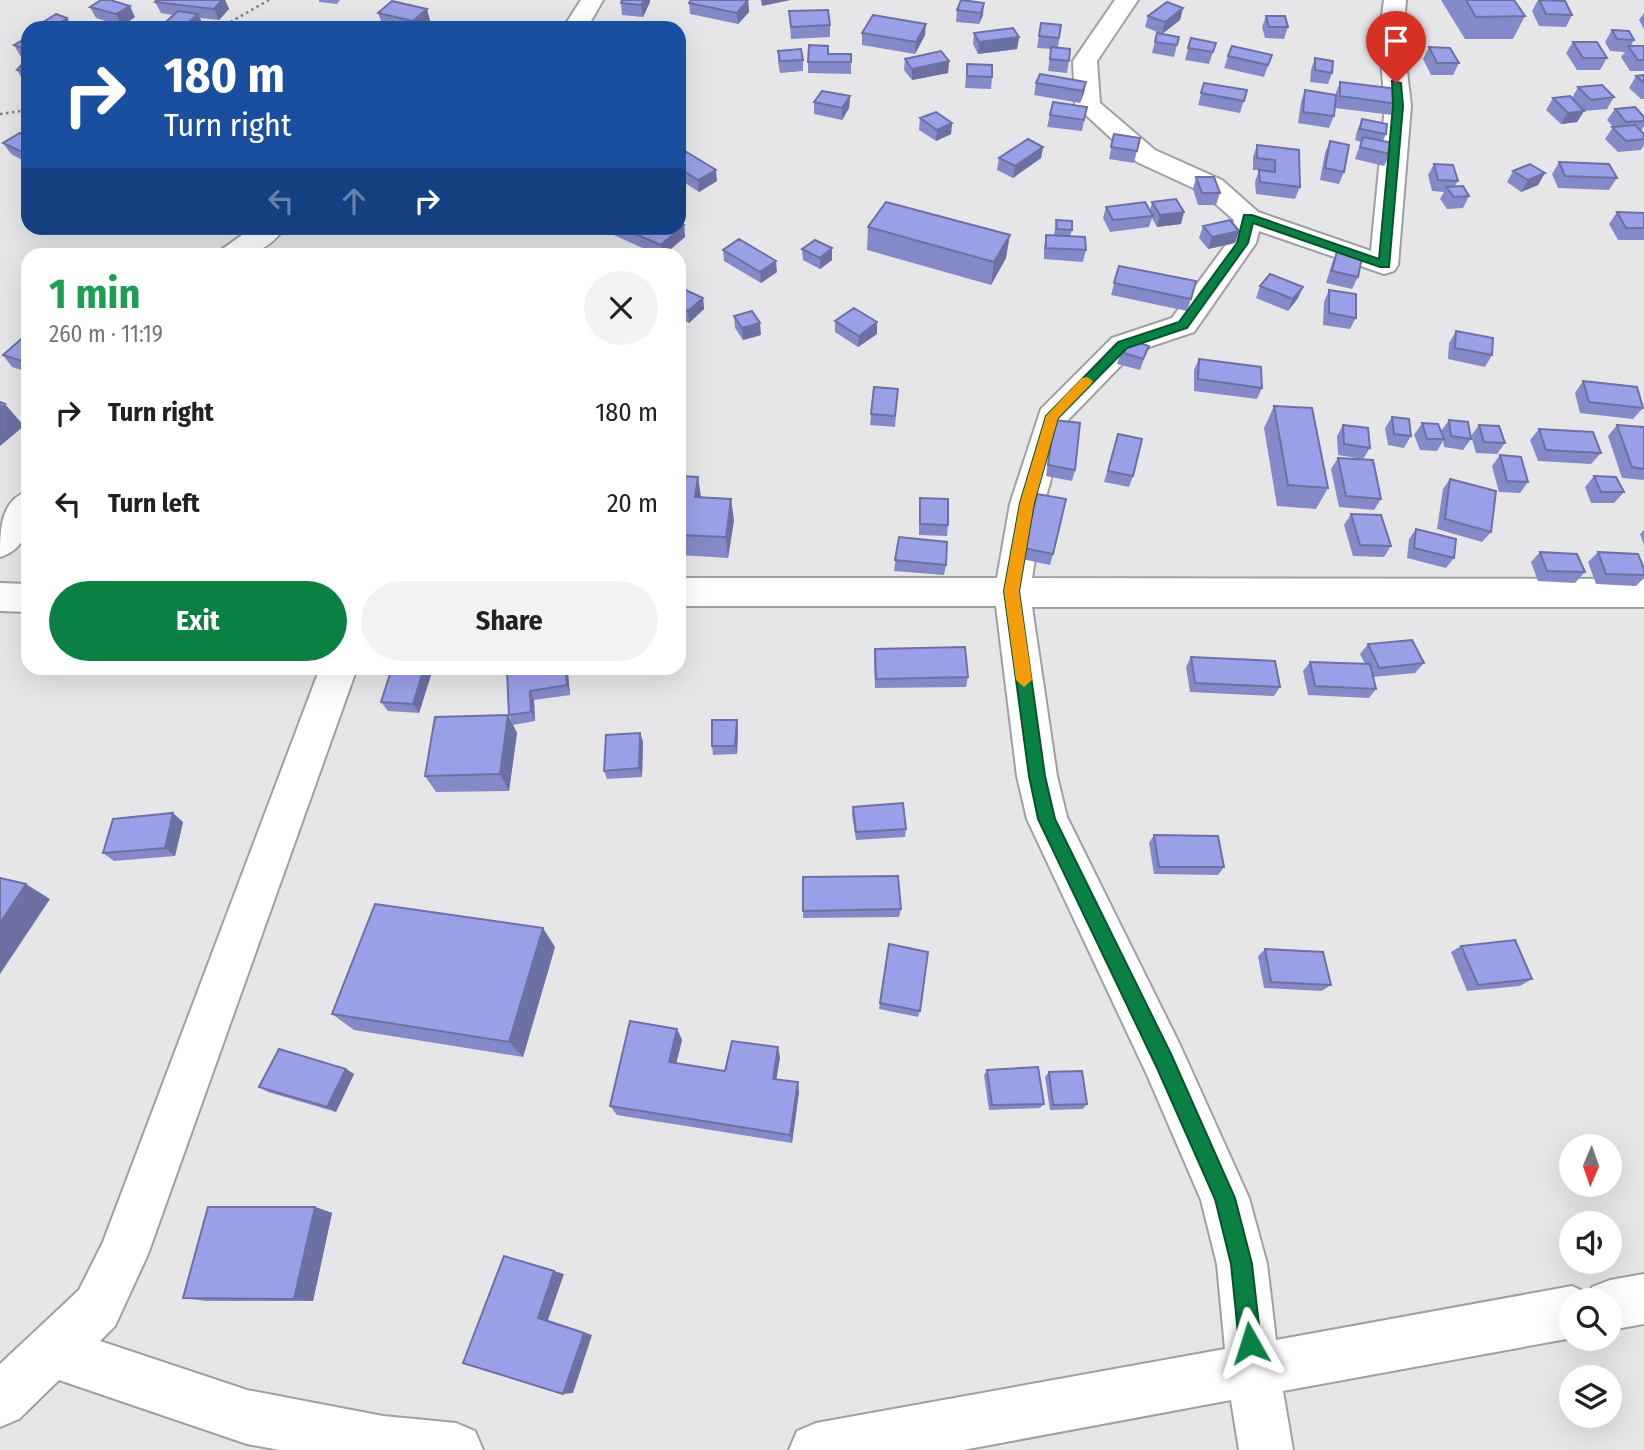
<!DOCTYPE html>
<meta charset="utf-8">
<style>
:root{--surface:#fff;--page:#f2f2f2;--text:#202124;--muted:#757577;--accent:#0b8043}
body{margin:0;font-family:"Fira Sans Condensed",sans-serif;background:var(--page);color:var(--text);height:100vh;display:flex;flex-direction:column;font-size:26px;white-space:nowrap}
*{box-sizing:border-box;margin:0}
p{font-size:23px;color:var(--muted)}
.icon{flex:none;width:38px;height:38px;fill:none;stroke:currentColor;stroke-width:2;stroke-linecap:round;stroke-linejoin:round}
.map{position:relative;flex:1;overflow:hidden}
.side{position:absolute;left:21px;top:248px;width:665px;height:427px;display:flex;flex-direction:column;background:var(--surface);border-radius:21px;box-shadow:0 7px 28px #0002}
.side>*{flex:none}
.banner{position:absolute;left:21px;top:21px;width:665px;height:214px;border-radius:21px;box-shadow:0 7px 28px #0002;background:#1a4fa0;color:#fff;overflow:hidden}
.needle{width:46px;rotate:182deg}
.fabs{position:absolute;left:1559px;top:1134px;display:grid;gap:14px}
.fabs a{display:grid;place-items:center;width:63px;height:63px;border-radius:50%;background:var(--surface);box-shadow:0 7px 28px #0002;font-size:35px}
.pin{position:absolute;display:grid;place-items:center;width:60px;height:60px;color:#fff;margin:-72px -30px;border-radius:50% 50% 50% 0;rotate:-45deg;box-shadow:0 0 7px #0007}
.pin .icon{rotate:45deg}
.me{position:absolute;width:77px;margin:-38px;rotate:354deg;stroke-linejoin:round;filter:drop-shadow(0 0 5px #0008)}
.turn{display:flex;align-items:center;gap:24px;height:147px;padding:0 28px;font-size:32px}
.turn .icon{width:91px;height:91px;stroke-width:2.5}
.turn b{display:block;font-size:49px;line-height:60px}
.lanes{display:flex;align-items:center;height:66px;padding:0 28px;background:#0003;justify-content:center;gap:35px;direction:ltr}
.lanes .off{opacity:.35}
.round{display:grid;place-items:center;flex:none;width:74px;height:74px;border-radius:37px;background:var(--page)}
.summary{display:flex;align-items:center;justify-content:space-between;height:119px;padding:0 28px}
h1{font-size:42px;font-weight:700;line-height:52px;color:#1e9e55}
.cta{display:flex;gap:14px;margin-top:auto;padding:14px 28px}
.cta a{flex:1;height:80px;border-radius:42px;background:var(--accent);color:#fff;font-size:28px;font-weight:700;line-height:80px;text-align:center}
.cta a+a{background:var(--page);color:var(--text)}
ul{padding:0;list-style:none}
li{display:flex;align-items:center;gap:21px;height:91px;padding:0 28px}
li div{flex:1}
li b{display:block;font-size:26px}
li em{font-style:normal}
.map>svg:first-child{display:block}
</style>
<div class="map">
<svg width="1644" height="1450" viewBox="0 0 1644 1450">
<rect width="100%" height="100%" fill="#e6e6e9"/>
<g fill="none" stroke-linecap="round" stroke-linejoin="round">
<defs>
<path id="street" d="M581,0H603L587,28H563Z
M1115,0H1138L1097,61L1100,103L1155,150L1222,180L1258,212L1371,251L1385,106L1379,37L1384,0H1406L1403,37L1411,106L1398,265L1394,271L1384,274L1259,231L1256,243L1194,332L1134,352L1067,421L1044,504L1032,578L1644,579V607H1032L1057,776L1067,817L1180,1045L1249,1198L1267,1264L1276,1340L1572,1286L1589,1294L1592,1287L1610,1280L1644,1274V1324L1610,1330V1300H1572V1338L1283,1391L1293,1450H1239L1231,1400L963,1450H789L797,1431L816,1423L1225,1349L1217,1264L1201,1200L1148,1077L1027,819L1017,776L996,606H679V578H997L1010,504L1041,409L1112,338L1172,318L1228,242L1234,220L1202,192L1137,162L1075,105L1073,61Z
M252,228H284C267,254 245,256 217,256L221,250Z
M28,491C28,519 32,547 0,557C0,530 0,501 28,491Z
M0,583L28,584V612L0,611Z
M320,668H357L148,1254L115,1326L100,1341L247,1390L383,1416L456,1423L475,1431L483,1450H280L247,1444L59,1380L19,1419L0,1427V1364L79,1290L103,1242Z"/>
</defs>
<use href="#street" stroke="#a0a0a3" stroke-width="4"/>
<path stroke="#808082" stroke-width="2.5" stroke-dasharray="2.5 3.5" stroke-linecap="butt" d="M220,28L269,0
M0,114L28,110"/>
<use href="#street" fill="#fff" fill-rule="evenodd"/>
</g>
<path fill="#848ac7" d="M154,0H225L229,9L219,20L200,18L203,25L200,28H159L173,15L161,13L155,2L156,1Z
M319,0H340L337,4L319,2Z
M622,0H650V2L643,17L622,15L621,3Z
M748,0L749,12L738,24L690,14L689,3Z
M961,0L983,15L979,24L956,22L957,10Z
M1441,0H1514L1525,16L1513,39H1465Z
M1538,0L1565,1L1572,15L1566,27L1539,26L1532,11Z
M90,7L135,17L122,26L96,18Z
M1183,8L1180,20L1162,34L1145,27L1148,16Z
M427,9L430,21L422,28H397L382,24L378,13Z
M789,11L830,25V37L791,39Z
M1644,13V29L1639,20Z
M1266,16L1288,27L1284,39L1265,38L1262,27Z
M67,18L73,28H49L45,21Z
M1041,23L1061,25L1058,48L1069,61L1067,73L1048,71L1051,49L1037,48Z
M1612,30L1634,40L1631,46H1644V71H1630L1621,57L1625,52L1610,51L1605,42Z
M862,33L925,35L915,54L862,45Z
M974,33L1019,37L1017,49L978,54L973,44Z
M1157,33L1179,37L1174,57L1152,53Z
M28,37V82H24L17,70L27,59L21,57L14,45Z
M1191,38L1216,43L1209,64L1185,60Z
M1573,42L1607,58L1600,70H1577L1566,53Z
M1429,47L1459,63L1453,75H1431L1423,59Z
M778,51L803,60V71L780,73L778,62Z
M828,54H851V74L808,73V62Z
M1272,55L1264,77L1224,68L1228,56Z
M1315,58L1332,73L1328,84L1310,82L1311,70Z
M905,59L949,61L948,73L912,80L904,70Z
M967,64L992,77L991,89L965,88Z
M1644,75V99H1641L1629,88L1636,76Z
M1086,82L1084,93L1080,103L1034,95L1036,83Z
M1340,82L1398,104L1392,115L1335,108V98L1334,116L1329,128L1298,123L1301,102L1305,90L1335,95Z
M1204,83L1247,90L1240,113L1198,105Z
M1578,87L1614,97L1607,109L1584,111L1577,122L1561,124L1546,110L1553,98H1572Z
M850,96L849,108L842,120L814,114V102Z
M1053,102L1087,107L1082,131L1047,127Z
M1615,109L1644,117V126L1641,131L1644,134V145L1641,150L1618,152L1605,139L1613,127L1607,120Z
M920,118L952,123L951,134L936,141L919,130Z
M1362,119L1386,134L1383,141L1390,154L1384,166L1355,159L1361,142L1355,140L1357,131Z
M1114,134L1140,138L1134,163L1109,159Z
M28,137V163L11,154L3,143Z
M1330,141L1344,172L1339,184L1320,180L1325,153Z
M1257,145L1299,150L1300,187L1295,199L1256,194L1255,182L1259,170H1253V157Z
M1043,147L1041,158L1013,178L997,170L999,158Z
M679,149L717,181L699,192L679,179Z
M1559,162L1617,178L1609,190L1558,188L1552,174Z
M1434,164L1458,181L1454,187L1469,196L1463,208L1447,209L1440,199L1444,192L1432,191L1428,175Z
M1513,171L1545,173L1538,185L1521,192L1507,182Z
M1196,177L1220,193L1216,205H1198L1193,189Z
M1152,202L1181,224L1157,227L1152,218L1149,227L1110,232L1103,218L1106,207L1150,211Z
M1617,212L1644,213V240H1618L1609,224Z
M1056,220L1072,230L1070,236L1086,250L1083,262L1044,259V247L1046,235H1054Z
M684,225L685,237L663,256H660L614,235L612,228H679Z
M1203,226L1239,231L1235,243L1208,249L1199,238Z
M868,227L1006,258L991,285L867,250Z
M832,248V260L820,269L803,260L802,249Z
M723,250L777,272L761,283L724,261Z
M1337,251L1358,277L1352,289L1326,283L1332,263Z
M1119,266L1191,299L1187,311L1111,295Z
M1260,286L1298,298L1288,311L1256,298Z
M679,287L703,298L704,309L689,323L679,318Z
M1329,290L1356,318L1350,329L1323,325L1324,302Z
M734,316L761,335L743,340L735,328Z
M835,321L877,334L858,347L835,332Z
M1456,331L1492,355L1485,367L1448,359L1449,343Z
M28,333V372L12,367L3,355Z
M1149,346L1140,370L1117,364L1121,352Z
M1199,359L1262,388L1257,399L1194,391V370Z
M1583,381L1643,408L1633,419L1580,413L1575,393Z
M898,389L895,427L870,425L871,414Z
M1274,406L1328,488L1316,509L1277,506L1264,428Z
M1392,417L1411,436L1404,448L1388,445L1385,428Z
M1054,420L1075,470L1072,481L1046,476L1052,431Z
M1449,420L1471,439L1463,450L1444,447L1443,441L1437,451L1420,450L1414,435L1422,423L1441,431Z
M1343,425L1370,448L1363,459L1338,455L1337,436Z
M1479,425L1505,443L1497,454L1476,453L1471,436Z
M1617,425L1644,427V480L1622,478L1608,436Z
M1539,429L1601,453L1591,464L1538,461L1530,440Z
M1118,434L1133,476L1129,487L1104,482Z
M1500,455L1528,482L1520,493L1499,492L1492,466Z
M1338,458L1381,499L1374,510L1339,507L1331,469Z
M679,476L698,477L701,497L734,520L728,558L679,555Z
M1594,476L1624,492L1614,503H1591L1585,487Z
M1450,479L1491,532L1482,542L1437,529L1443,489Z
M1037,494L1053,554L1050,565L1022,559Z
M920,498L948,525L947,536L919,535V509Z
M1351,514L1391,546L1384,557L1353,556L1344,525Z
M1416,529L1454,558L1446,568L1407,558L1409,539Z
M1644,530V545L1640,534Z
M899,537L946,565L944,575L894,571Z
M1540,552L1585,572L1575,583L1538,581L1531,562Z
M1598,552L1644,569V578L1636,586L1596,584L1588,562Z
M1368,644L1424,663L1415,673L1373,677L1376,689L1369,698L1308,695L1303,671L1310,662L1365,664L1360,654Z
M875,649L968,677L966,687L875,688L874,659Z
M1191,657L1280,687L1274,696L1190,692L1186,667Z
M392,668H430L432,672L419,713L388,711L381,702Z
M520,668H567L570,695L534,700L535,721L513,725L509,715Z
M508,715L517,733L509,791L436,792L425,776Z
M737,720L738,729L737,754L713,755L712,746Z
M640,733L643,742L642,777L607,779L604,771Z
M853,807L906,829L905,837L856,840L852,815Z
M183,822L175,856L114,861L103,853Z
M1154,835L1224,867L1218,875L1154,874L1149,843Z
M803,877L901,909L899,917L803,918Z
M889,944L920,1011L918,1017L879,1009Z
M1461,946L1532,979L1520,986L1467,991L1451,952Z
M555,947L523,1057L354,1030L332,1014Z
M1265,949L1331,985L1322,991L1264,988L1258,956Z
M677,1029L682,1040L676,1064L725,1071L780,1057L776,1079L799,1092L792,1143L617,1115L610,1106Z
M346,1069L354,1074L336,1112L268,1092L259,1087Z
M987,1070L1044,1104L1040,1108L989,1110L984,1075Z
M1049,1072L1087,1104L1083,1109L1050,1110L1045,1077Z
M315,1207L332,1213L313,1301H206L183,1298Z"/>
<path fill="#6c70a2" d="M222,0H225L229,9L219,20L214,9Z
M644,0H650V2L643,17L641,5Z
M748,0L749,12L738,24L737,13Z
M761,0H791L762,6Z
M984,3L983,15L979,24L981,13Z
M130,6L135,17L122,26L116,14Z
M1183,8L1180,20L1162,34L1165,22Z
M427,9L430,21L422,28H415L413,21Z
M198,14L203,25L200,28H182Z
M67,18L73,28H59L57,25Z
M926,24L925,35L915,54L916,42Z
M1019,37L1017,49L978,54L979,42Z
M949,61L948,73L912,80V69Z
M1086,82L1084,93L1080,103L1083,91Z
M850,96L849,108L842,120V108Z
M1584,111L1577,122L1561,124L1568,113Z
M952,123L951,134L936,141L937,130Z
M1043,147L1041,158L1013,178L1015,166Z
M716,170L717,181L699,192L698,180Z
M1545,173L1538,185L1521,192L1528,180Z
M684,198L686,210L679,215V202Z
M1184,212L1181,224L1157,227L1160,215Z
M684,225L685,237L662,256L661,245Z
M1239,231L1235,243L1208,249L1212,237Z
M1010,235L1006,258L991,285L994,262Z
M832,248V260L820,269V258Z
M776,261L777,272L761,283L760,272Z
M1303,287L1298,298L1288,311L1293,299Z
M703,298L704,309L689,323L688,311Z
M877,322V334L858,347L859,336Z
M760,323L761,335L743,340L742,328Z
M28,357V368L22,361Z
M5,404L24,426L0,446V408Z
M698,477L701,499L695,497Z
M731,499L734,520L728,558L726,537Z
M424,668H430L432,672L419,713L413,704Z
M565,668H567L568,671L570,695L567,685Z
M530,691L534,700L535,721L531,712Z
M508,715L517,733L509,791L500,774Z
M737,720L738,729L737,754L735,746Z
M640,733L643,742L642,777L639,768Z
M173,813L183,822L175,856L165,848Z
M26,884L50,899L0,974V923Z
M543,928L555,947L523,1057L509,1042Z
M677,1029L682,1040L674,1072L669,1062Z
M778,1047L780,1057L775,1088L773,1079Z
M346,1069L354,1074L336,1112L327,1107Z
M798,1082L799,1092L792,1143L790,1135Z
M315,1207L332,1213L313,1301L294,1299Z
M554,1271L564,1274L548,1320L592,1335L573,1393L563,1394L538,1318Z"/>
<path fill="#9aa0e7" stroke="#6c70a2" stroke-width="2" d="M101,0H110L130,6L116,14L90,7Z
M157,0H222L214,9L155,2Z
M622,0H644L641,5L621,3Z
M691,0H748L737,13L689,3Z
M961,0L984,3L981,13L957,10Z
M1466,0H1514L1525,16L1476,17Z
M1539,0L1565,1L1572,15L1546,14Z
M392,1L427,9L413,21L378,13Z
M1167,2L1183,8L1165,22L1148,16Z
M828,10L830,25L791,27L789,11Z
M178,11L198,14L182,28H159Z
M56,14L67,18L57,25L45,21Z
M873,15L926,24L916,42L862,33Z
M1266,16H1285L1288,27H1269Z
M1041,23L1061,25L1059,38L1039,36Z
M1013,28L1019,37L979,42L974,33Z
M1612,30L1629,31L1634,40L1617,39Z
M1157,33L1179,37L1177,45L1155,42Z
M28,37V50L14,45Z
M1191,38L1216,43L1213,52L1188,48Z
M1573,42H1597L1607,58H1583Z
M809,45L828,46V54H851V62H808Z
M1232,46L1272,55L1268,65L1228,56Z
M1628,46H1644V60H1638Z
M1051,47L1070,49L1069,61L1050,59Z
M1429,47L1450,48L1459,63H1437Z
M801,49L803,60L780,61L778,51Z
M941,51L949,61L912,69L905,59Z
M28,57V71L17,70Z
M1315,58L1333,61L1332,73L1315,70Z
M967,64L992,65V77L967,76Z
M1040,74L1086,82L1083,91L1036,83Z
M1644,75V83L1636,76Z
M1340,82L1397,89L1398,104L1340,96Z
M1204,83L1247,90L1244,101L1201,93Z
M1602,85L1614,97L1591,100L1578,87Z
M1305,90L1336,95L1334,116L1303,112Z
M822,91L850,96L842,108L814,102Z
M1570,96L1584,111L1568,113L1553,98Z
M1053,102L1087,107L1084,120L1050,115Z
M1635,107L1644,117V121L1626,122L1615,109Z
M936,112L952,123L937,130L920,118Z
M1362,119L1387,124L1386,134L1360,129Z
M1635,125L1644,134V139L1626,141L1612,127Z
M20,133L28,137V155L3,143Z
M1114,134L1140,138L1137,151L1111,147Z
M1363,137L1393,143L1390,154L1360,147Z
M1028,139L1043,147L1015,166L999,158Z
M1330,141L1349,145L1344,172L1325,168Z
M1257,145L1299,150L1300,187L1260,182L1259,170L1275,172V160L1257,158Z
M680,148L716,170L698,180L679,168V149Z
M1559,162L1609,164L1617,178L1565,176Z
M1434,164L1453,165L1458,181L1438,180Z
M1530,164L1545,173L1528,180L1513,171Z
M1196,177H1214L1220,193H1202Z
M1463,186L1469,196L1454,197L1446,187Z
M679,196L684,198L679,202Z
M1176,199L1184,212L1160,215L1152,202Z
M886,202L1010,235L994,262L868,227Z
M1145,202L1153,216L1113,220L1106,207Z
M1617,212L1644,213V228H1626Z
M1056,220L1072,221V230L1057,229Z
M1230,220L1239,231L1212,237L1203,226Z
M679,223L684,225L661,245L621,228H679Z
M1046,235L1085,237L1086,250L1046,248Z
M739,239L776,261L760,272L723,250Z
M815,240L832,248L820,258L802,249Z
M1337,251L1362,257L1358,277L1332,271Z
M1119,266L1196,281L1191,299L1114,283Z
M1270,274L1303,287L1293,299L1260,286Z
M679,287L703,298L688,311L679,308Z
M1329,290L1356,294V318L1329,313Z
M854,308L877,322L859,336L835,321Z
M752,311L760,323L742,328L734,316Z
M1456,331L1493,338L1492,355L1455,348Z
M28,333V357L22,361L3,355Z
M1127,339L1149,346L1143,359L1121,352Z
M1199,359L1261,367L1262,388L1198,379Z
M1583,381L1637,387L1643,408L1589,402Z
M874,387L898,389L895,416L871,414Z
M0,402L5,404L0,408Z
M1274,406L1312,408L1328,488L1288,485Z
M1392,417L1409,419L1411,436L1394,434Z
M1054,420L1080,423L1075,470L1048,465Z
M1449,420L1468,422L1471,439L1451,436Z
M1422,423L1438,424L1444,439H1427Z
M1343,425L1368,428L1370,448L1344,444Z
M1479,425L1499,426L1505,443L1484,442Z
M1617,425L1644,427V469L1632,467Z
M1539,429L1593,432L1601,453L1546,450Z
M1118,434L1142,439L1133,476L1108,471Z
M1500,455L1521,457L1528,482L1507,481Z
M1338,458L1373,460L1381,499L1346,496Z
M679,476L698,477L695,497L731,499L726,537L679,535Z
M1594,476L1616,477L1624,492H1601Z
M1450,479L1496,491L1491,532L1445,519Z
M1037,494L1066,499L1053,554L1024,548Z
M920,498L948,499V525L920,524Z
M1351,514L1381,515L1391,546L1360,545Z
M1416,529L1456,539L1454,558L1414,548Z
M899,537L947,542L946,565L895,560Z
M1540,552L1577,554L1585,572L1547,571Z
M1598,552L1638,554L1644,569V575L1606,574Z
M1412,640L1424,663L1379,668L1368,644Z
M965,647L968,677L876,679L875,649Z
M1191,657L1275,661L1280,687L1195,683Z
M1310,662L1370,664L1376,689L1315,686Z
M392,668H424L413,704L381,702Z
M520,668H565L567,685L530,691L531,712L509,715L507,670Z
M508,715L500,774L425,776L435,717Z
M712,720H737L735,746H712Z
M640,733L639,768L604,771L606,735Z
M903,803L906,829L856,832L853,807Z
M173,813L165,848L103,853L113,819Z
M1154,835L1218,836L1224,867H1159Z
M898,876L901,909L803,911V877Z
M0,878L26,884L0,923Z
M375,904L543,928L509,1042L332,1014Z
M1515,940L1532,979L1478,985L1461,946Z
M889,944L928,952L920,1011L880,1003Z
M1265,949L1323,952L1331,985L1271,982Z
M630,1021L677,1029L669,1062L725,1071L732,1041L778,1047L773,1079L798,1082L790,1135L610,1106Z
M279,1049L346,1069L327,1107L259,1087Z
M1038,1067L1044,1104L992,1105L987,1070Z
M1082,1071L1087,1104L1053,1105L1049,1072Z
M208,1207H315L294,1299L183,1298Z
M504,1256L554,1271L538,1318L584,1333L563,1394L463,1363Z"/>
<path fill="#0b8043" stroke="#07532c" stroke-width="2" d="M1392,81L1401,83L1403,106L1389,267H1380L1253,223L1248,243L1187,328L1127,348L1058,418L1034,503L1019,591L1045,776L1055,819L1171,1054L1235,1198L1252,1264L1261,1343L1257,1351L1250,1354L1242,1351L1239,1343L1231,1264L1215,1199L1157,1068L1038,819L1029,776L1004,591L1020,503L1046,416L1118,342L1179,322L1237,243L1244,215H1252L1379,259L1393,106Z"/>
<path fill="#f59e0b" d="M1087,377L1093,381L1091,384L1058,418L1034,503L1019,591L1032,680L1024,687L1016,680L1004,591L1020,503L1046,416L1082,378Z"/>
</svg>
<div class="fabs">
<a><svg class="needle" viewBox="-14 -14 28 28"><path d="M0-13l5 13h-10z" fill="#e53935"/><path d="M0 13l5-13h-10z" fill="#757577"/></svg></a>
<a><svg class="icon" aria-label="sound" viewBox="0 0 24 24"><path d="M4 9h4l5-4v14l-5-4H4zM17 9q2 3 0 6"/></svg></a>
<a><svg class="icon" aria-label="search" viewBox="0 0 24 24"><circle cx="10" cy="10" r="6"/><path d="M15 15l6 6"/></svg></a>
<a><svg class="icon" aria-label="layers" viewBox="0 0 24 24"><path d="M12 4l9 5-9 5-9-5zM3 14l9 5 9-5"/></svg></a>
</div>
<div class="pin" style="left:1396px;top:83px;background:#d93025"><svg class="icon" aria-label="arrive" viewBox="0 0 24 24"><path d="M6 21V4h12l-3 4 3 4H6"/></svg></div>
<svg class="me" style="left:1250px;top:1343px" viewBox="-20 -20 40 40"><path d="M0-17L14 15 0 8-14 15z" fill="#0b8043" stroke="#fff" stroke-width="4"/></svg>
<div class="banner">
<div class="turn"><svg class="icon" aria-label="right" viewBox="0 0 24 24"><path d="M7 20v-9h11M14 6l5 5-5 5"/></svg><div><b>180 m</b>Turn right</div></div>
<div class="lanes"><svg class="icon off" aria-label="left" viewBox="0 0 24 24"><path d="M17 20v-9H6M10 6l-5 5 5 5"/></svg><svg class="icon off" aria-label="ahead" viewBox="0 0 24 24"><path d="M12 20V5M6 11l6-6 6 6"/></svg><svg class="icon" aria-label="right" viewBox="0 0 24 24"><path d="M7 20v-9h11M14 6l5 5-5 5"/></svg></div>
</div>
<section class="side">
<div class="summary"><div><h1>1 min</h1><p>260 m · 11:19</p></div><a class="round"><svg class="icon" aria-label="close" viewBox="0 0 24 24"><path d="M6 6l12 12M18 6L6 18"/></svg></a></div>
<ul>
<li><svg class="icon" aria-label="right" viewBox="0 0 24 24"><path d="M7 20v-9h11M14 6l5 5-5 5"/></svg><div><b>Turn right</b></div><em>180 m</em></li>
<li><svg class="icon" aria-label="left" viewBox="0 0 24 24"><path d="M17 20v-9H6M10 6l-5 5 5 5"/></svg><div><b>Turn left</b></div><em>20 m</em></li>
</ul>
<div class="cta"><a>Exit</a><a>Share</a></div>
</section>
</div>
